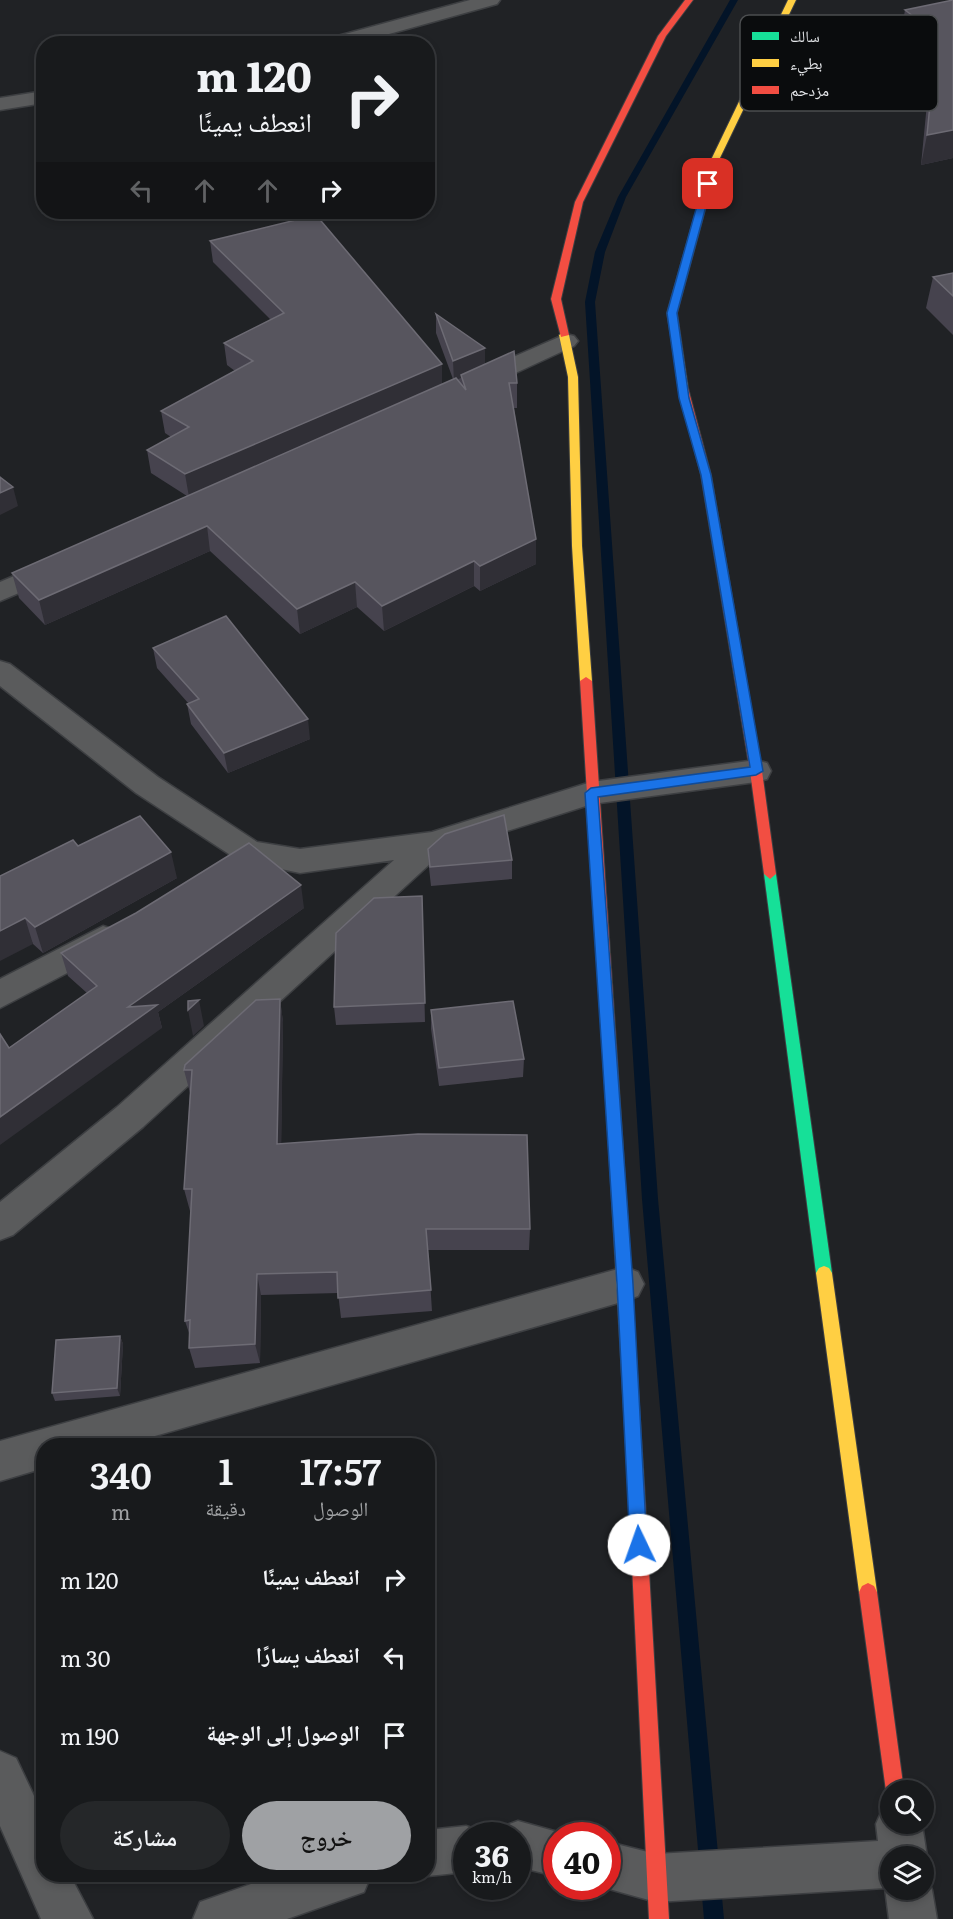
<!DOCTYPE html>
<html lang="ar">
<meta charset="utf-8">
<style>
:root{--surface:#181a1c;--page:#252729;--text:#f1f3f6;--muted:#9fa1a3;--line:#36383b;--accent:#9fa1a4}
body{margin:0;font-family:Literata,"Noto Naskh Arabic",serif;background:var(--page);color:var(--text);direction:rtl;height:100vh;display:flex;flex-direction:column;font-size:22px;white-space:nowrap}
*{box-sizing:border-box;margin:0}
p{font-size:20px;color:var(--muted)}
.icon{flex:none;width:33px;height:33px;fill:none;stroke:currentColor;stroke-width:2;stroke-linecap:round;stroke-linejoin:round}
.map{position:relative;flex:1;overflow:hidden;direction:ltr}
.sheet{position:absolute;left:36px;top:1438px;width:399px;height:444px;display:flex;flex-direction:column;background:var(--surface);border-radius:24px;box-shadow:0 3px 9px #0003,0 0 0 2px var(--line);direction:rtl}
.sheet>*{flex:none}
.hud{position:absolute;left:36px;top:36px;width:399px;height:183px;border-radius:24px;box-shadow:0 3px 9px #0003,0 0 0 2px var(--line);direction:rtl;background:#181a1c;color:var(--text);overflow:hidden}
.tools{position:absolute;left:880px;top:1780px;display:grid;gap:12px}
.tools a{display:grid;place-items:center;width:54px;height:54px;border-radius:50%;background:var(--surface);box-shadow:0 3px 9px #0003,0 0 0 2px var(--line);font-size:30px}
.speed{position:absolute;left:453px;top:1822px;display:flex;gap:12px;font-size:30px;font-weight:700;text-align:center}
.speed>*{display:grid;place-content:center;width:78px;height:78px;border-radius:50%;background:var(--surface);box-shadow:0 3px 9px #0003,0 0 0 2px var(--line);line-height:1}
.speed small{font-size:15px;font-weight:400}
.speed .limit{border:9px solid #d22;background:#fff;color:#111}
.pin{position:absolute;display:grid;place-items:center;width:51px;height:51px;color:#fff;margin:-26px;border-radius:12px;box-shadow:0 3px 9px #0006}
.me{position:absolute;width:66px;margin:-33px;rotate:357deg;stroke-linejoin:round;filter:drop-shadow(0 0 4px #0008)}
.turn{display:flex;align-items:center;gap:21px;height:126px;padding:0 24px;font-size:27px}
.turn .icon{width:78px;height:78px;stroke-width:2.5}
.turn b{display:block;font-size:42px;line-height:51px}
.lanes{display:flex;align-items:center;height:57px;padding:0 24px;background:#0003;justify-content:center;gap:30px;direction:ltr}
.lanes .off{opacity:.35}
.eta{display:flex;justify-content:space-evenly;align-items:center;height:102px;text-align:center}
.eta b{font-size:36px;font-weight:600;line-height:42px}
.action{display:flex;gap:12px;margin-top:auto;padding:12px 24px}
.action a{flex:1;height:69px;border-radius:36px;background:var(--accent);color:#111;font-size:24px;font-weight:600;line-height:69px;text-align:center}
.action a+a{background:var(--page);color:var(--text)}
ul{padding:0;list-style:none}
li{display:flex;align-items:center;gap:18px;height:78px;padding:0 24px}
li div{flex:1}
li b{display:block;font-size:22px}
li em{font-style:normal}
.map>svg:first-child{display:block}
</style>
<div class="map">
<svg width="953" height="1919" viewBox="0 0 953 1919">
<rect width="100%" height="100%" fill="#202225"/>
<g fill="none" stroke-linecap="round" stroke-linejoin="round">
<path fill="#031428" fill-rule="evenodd" d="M730,0H738L626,197L605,252L595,302L658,1199L724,1919H704L642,1199L585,302L595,252L618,197Z"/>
<defs>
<path id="street" d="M470,0H500L497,4L353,44H321L323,40Z
M44,91V103L0,110V98Z
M566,334L574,336L578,341L574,346L483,388L474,390L465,388L462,383L465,378Z
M56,558L66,561L69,567L66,573L0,601V582Z
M0,661L10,664L158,777L257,842L300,849L432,832L591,782L756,760L767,763L771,771L767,779L756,782L592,804L444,851L143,1127L13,1235L0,1240V1202L117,1107L394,860L300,873L238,860L136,793L0,686Z
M103,926L115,930L119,939L115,948L0,1008V979Z
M625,1267L638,1272L644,1284L638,1296L625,1301L120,1446H44V1468L0,1481V1441Z
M0,1751L16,1758L44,1817V1875H70L93,1919H41L0,1826Z
M891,1804V1824H922L927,1857L924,1865V1857H891V1890H924L925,1873L932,1890L937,1919H889L885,1888L656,1902L602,1887H608V1842L656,1854L878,1841L876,1824L883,1808Z
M518,1821L572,1836H556V1876L518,1867V1836H498L501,1827Z
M466,1826L483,1832L484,1836H466V1872L428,1876L425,1875H428V1830Z
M277,1875H371L364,1892L287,1919H193L200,1902Z"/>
<path id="fast" d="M770,869L776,874L832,1273L829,1278L824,1280L819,1278L816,1273L764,874Z"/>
<path id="slow" d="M788,0H796L718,162L677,313L688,388L680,390L667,313L710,162Z
M564,332L569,335L578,377L582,546L592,681L586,685L580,681L572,546L568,377L559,335Z
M615,1127L620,1129L622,1133L644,1483L642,1489L636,1491L630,1489L628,1483L608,1133L610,1129Z
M824,1266L829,1268L832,1273L877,1592L874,1598L868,1601L862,1598L859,1592L816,1273L819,1268Z"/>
<path id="jam" d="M685,0H693L666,36L583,202L561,299L569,335L561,337L551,299L575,202L658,36Z
M683,385L688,388L711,475L762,771L776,874L770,879L764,874L750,771L701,475L678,388Z
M586,677L592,681L622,1133L620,1137L615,1139L610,1137L608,1133L580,681Z
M636,1475L642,1477L644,1483L669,1919H649L628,1483L630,1477Z
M868,1583L874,1586L877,1592L904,1791H891V1799L886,1791L859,1592L862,1586Z"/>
</defs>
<use href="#street" stroke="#3d3f42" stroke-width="3"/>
<use href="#fast" stroke="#3d3f42" stroke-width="2"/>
<use href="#slow" stroke="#3d3f42" stroke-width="2"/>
<use href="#jam" stroke="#3d3f42" stroke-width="2"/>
<use href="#street" fill="#5a5b5c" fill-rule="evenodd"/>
<use href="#fast" fill="#16e098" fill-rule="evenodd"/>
<use href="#slow" fill="#ffcf43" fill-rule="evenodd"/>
<use href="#jam" fill="#f24e42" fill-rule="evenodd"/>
</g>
<path fill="#46434e" d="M953,0V158L921,165L931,62L900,38L905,10Z
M210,241L442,384L453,379L436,333V314L485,348V364L517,383V408H514L536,564L480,591L474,586L384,631L357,607L300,634L210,551L45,625L19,598L12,573L187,496L151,473L147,450L171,437L165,433L161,411L235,371L227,365L224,343L271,320L213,262Z
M953,273V335L926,308L933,277Z
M153,648L310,739L228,773L191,724L187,704H189L157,668Z
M78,846L177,878L43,953L33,944L0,876Z
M428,849L512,860V879L431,886L429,868Z
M422,896L425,1022L336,1025L334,1007Z
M304,908L158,1012L162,1028L9,1048L87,993L68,976L61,953Z
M280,999L283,1022L281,1144L530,1229L529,1250H428L432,1311L341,1318L338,1293L261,1295L260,1363L195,1368L189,1348L190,1336L185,1321L191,1211H190L184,1189L190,1093L184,1070Z
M431,1010L524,1059L523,1077L439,1086L431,1029Z
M120,1336L123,1344L120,1396L55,1401L52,1393Z"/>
<path fill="#302f36" d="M953,130V158L921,165L927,135Z
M485,348V367L461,375V378L454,381L453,361Z
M442,364V386L189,497L185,474Z
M13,487L18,506L0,515V493Z
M207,526L210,551L45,625L39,600Z
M536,539V564L480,591V566Z
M474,561V586L384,631L382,606Z
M355,582L357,607L300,634L297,609Z
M308,719L310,739L228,773L224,753Z
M171,852L177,878L43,953L35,927Z
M301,885L304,908L158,1012L162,1028L0,1145V1117L128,1007Z
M25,918L33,944L0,961V931Z
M280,999L283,1022L281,1166L277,1144Z
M199,1000L204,1026L193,1036L188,1010Z
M257,1274L261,1295L260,1363L255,1344Z
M120,1336L123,1344L120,1396L117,1388Z"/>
<path fill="#57555e" stroke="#6d6b74" stroke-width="1.5" d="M953,0V130L927,135L937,34L905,10Z
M316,215L442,364L185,474L147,450L189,427L161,411L253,361L224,343L284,313L210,241Z
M953,273V296L933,277Z
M436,314L485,348L453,361Z
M514,351L517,383H509L536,539L480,566L474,561L382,606L355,582L297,609L207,526L39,600L12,573L456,378L466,390L461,375Z
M0,477L13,487L0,493Z
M226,616L308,719L224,753L187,704L199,699L153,648Z
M504,815L512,860L430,867L428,849L445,834Z
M140,816L171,852L35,927L25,918L0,931V876L73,840L78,846Z
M249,843L301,885L128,1007L157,1005L0,1117V1034L9,1048L97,986L61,953L136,913Z
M422,896L425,1003L334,1007L336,933L374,898Z
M280,999L277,1144L418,1134L527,1135L530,1229H426L431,1290L338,1298L337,1272L257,1274L255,1344L189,1348L190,1320L185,1321L192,1189H184L192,1070H184L185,1065L256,1000Z
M199,1000L188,1010V1001Z
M513,1001L524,1059L439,1068L431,1010Z
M120,1336L117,1388L52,1393L56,1340Z"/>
<path fill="#1a73e8" stroke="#114b97" stroke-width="1.5" d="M708,181L712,184L677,313L689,398L711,475L763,771L756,775L598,797L633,1284L647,1545L645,1551L639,1554L632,1551L630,1545L617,1284L585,793L591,788L750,767L701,475L679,398L667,313L703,184Z"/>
<rect x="740" y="15" width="198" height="96" rx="9" fill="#0a0c0d" stroke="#4b4d4f" stroke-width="1.5"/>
<rect x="752" y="32" width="27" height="8" fill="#16e098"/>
<rect x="752" y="59" width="27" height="8" fill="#ffcf43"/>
<rect x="752" y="86" width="27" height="8" fill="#f24e42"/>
<g font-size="16" fill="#e3e5e8">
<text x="790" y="42">سالك</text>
<text x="790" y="69">بطيء</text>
<text x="790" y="96">مزدحم</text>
</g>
</svg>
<div class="tools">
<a><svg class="icon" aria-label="search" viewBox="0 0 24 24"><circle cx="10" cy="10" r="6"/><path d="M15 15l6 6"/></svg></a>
<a><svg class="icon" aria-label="layers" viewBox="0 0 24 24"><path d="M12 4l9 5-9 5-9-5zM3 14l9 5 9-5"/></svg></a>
</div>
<div class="speed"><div>36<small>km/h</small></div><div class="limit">40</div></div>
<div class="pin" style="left:708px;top:184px;background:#d93025"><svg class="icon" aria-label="arrive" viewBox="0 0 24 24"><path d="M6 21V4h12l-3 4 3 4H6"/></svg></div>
<svg class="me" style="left:639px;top:1545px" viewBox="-20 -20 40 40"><circle r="19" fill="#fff"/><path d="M0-13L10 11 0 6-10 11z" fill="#1a73e8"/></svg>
<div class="hud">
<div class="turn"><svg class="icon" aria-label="right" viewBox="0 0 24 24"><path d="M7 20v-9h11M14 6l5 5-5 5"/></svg><div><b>120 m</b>انعطف يمينًا</div></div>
<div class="lanes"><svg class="icon off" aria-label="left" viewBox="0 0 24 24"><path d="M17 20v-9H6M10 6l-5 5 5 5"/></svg><svg class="icon off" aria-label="ahead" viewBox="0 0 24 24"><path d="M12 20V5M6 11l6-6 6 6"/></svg><svg class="icon off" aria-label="ahead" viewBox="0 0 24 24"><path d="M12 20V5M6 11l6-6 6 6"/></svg><svg class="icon" aria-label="right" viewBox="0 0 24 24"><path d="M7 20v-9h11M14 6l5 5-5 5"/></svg></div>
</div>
<section class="sheet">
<div class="eta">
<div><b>17:57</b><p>الوصول</p></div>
<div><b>1</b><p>دقيقة</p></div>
<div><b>340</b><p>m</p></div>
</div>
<ul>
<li><svg class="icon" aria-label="right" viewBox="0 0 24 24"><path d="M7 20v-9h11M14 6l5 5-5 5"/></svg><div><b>انعطف يمينًا</b></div><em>120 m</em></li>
<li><svg class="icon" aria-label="left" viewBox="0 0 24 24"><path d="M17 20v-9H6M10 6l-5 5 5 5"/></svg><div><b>انعطف يسارًا</b></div><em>30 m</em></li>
<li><svg class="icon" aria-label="arrive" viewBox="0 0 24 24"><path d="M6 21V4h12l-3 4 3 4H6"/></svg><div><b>الوصول إلى الوجهة</b></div><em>190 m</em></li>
</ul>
<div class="action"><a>خروج</a><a>مشاركة</a></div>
</section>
</div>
